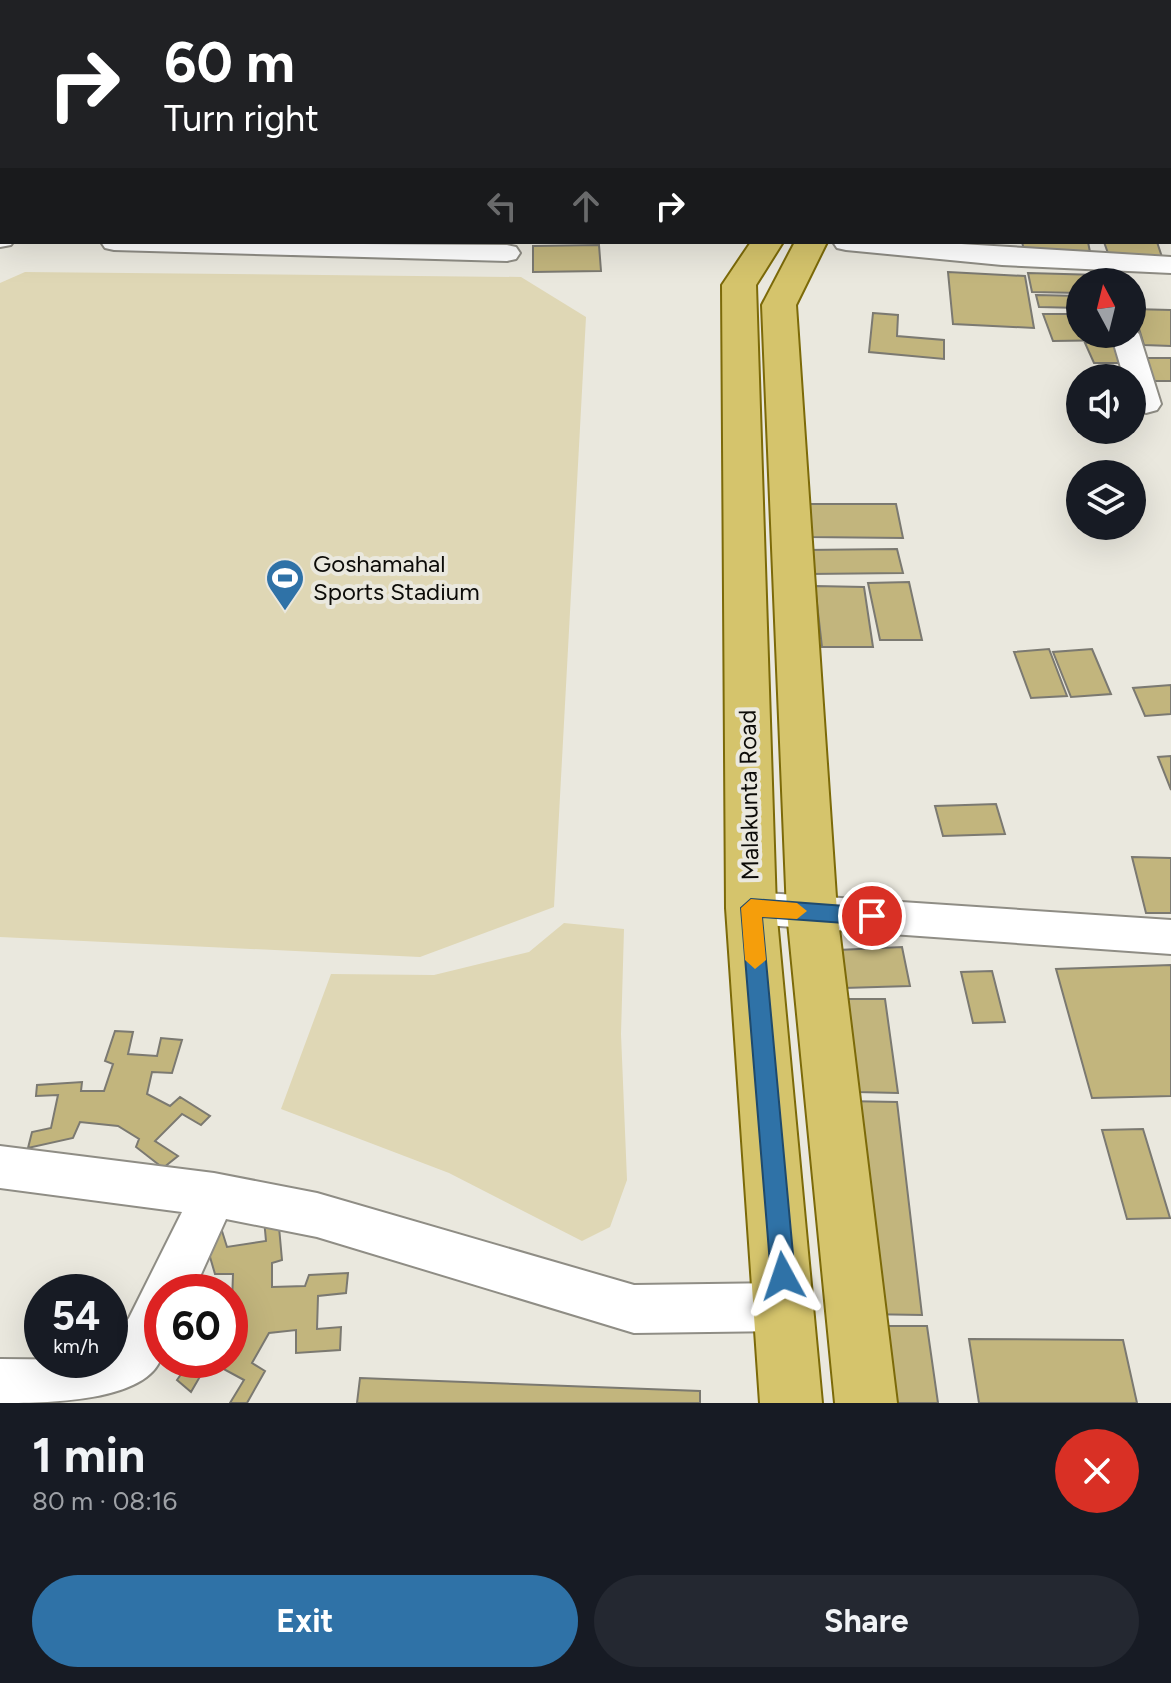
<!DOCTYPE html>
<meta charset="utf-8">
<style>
:root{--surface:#171b24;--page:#242831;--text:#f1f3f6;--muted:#9ea1a6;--accent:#2f72a7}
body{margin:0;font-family:Figtree,sans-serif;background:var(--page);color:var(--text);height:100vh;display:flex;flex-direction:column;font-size:30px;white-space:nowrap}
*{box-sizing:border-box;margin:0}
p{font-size:26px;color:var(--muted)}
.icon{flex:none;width:44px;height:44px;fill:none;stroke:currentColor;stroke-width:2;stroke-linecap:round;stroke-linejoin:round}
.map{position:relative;height:1403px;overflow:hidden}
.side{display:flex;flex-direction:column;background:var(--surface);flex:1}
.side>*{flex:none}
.banner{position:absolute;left:0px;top:0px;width:1172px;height:244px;box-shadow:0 8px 32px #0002;background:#202124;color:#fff;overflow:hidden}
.needle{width:52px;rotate:353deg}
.controls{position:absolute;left:1066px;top:268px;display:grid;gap:16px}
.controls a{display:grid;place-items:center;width:80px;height:80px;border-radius:50%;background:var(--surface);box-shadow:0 8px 32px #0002;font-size:40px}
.speed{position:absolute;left:24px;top:1274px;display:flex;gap:16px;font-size:40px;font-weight:700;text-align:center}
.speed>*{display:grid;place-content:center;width:104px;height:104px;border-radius:50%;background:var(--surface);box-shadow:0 8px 32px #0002;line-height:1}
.speed small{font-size:20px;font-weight:400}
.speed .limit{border:12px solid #d22;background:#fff;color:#111}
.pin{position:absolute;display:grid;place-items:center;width:68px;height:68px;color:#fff;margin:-34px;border:4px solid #fff;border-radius:50%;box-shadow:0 2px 8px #0007}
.me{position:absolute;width:88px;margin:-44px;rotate:355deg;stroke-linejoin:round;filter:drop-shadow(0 0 6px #0008)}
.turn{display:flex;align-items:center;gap:28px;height:168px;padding:0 32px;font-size:36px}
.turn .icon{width:104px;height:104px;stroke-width:2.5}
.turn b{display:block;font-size:56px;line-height:68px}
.lanes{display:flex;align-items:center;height:76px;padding:0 32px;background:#0003;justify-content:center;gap:40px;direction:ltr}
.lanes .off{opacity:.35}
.round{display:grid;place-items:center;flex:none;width:84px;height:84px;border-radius:42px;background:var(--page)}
.summary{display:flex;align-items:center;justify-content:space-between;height:136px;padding:0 32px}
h1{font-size:48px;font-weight:700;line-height:60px}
.cta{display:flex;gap:16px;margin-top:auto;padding:16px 32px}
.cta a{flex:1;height:92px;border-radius:48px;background:var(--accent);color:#fff;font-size:32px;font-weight:700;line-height:92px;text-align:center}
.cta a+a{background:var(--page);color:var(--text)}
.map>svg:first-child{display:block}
</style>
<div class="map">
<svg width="1171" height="1403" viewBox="0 0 1171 1403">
<rect width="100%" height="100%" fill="#eae8de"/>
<path fill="#dfd7b5" d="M25,272L521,277L586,317L554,907L420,957L0,937V283Z
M564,923L624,929L621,1034L627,1180L610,1227L582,1241L449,1173L281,1109L331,974L434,975L529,952Z"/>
<path fill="#c2b57d" stroke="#7b7971" stroke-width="2" d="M1022,242H1088L1090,252L1024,250Z
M1104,242H1157L1162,257L1109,256Z
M599,245L601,271L533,272V246Z
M948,272L1025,276L1034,328L953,324Z
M1028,273L1099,275L1101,282H1080V293L1032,292Z
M1036,295L1080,296V308L1039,307Z
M1133,309L1171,310V346L1144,345Z
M873,313L898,315L897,336L944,340V359L869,352Z
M1043,314H1080V334H1117L1119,340L1053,341Z
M1121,342L1130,363H1094L1085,343Z
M1145,358H1171V381H1154Z
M804,504H896L903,538L808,537Z
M897,549L903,573L809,574L805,550Z
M909,582L922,640H880L868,583Z
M815,586L864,587L873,647H822Z
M1049,649L1067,696L1031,698L1014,652Z
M1092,649L1111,694L1071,697L1053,652Z
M1171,685V714L1145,716L1133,688Z
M1171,756V790L1158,757Z
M996,804L1005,834L943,836L935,806Z
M1132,857L1171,858V913H1146Z
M902,947L910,986L844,988L838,950Z
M1171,965V1096L1092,1098L1056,969Z
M992,971L1005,1022L973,1023L961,972Z
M847,999H885L898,1093L857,1092Z
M115,1031L133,1032L128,1054L157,1056L161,1038L182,1040L172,1073L152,1072L147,1094L170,1106L180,1097L210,1116L201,1125L182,1114L155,1141L178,1156L163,1168L136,1147L139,1139L118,1126L80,1122L73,1138L28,1148L32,1132L51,1128L58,1095L36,1096L37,1085L82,1082L81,1091H104L113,1064L105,1061Z
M843,1101L897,1102L922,1315L862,1314Z
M1143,1129L1170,1218L1127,1219L1102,1130Z
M278,1216L282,1260L272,1263V1287L305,1286L309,1275L348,1273L346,1293L318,1296L317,1329L341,1327L340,1350L296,1353V1330L269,1333L252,1363L265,1371L247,1403H230L244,1380L209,1361L191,1392L177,1380L191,1360H230L233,1274H215L203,1233L222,1231L227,1247L266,1241L264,1219Z
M867,1326H927L938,1403H875Z
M969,1339L1123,1340L1137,1403H979Z
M360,1378L700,1391V1403H357Z"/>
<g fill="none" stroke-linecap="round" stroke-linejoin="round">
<defs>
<path id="street" d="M127,0H149L126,2Z
M306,0H328V2H306Z
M558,0H580V2H558Z
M723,0H745V2H723Z
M2,27V41L0,42V28Z
M1170,29H1171V43H1170Z
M0,58H2V72H0Z
M0,155H2V169H0Z
M0,231L2,242H13L11,245L0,247Z
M101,242L507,245L516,247L520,253L516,259L507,261L114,250L105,248Z
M833,242H929L1171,257V273L1002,265L846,250L837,248Z
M1132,327L1139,334L1161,404L1157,410L1146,413L1132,405V378H1124L1111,334H1132Z
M751,892L1171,920V954L751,924L737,920L731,908L737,896Z
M0,1146L214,1173L317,1193L634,1285L785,1283L802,1290L809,1307L802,1324L785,1331L634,1333L317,1237L226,1219L193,1292H162C162,1312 166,1335 162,1354C152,1403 41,1403 0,1403V1359L110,1360V1344L129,1318L182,1212L0,1188Z"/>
<path id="primary" d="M827,0H853L854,2H828Z
M859,0H885V2H859Z
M751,242H783L756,285L776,908L822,1403H760L726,908L722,285Z
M795,242H827L796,305L837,912L897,1403H835L787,912L762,305Z"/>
</defs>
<use href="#street" stroke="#8f8d85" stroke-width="4"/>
<use href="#primary" stroke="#7c6a09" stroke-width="4"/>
<use href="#street" fill="#fff" fill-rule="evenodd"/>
<use href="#primary" fill="#d5c46c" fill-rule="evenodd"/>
</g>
<path fill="#2f72a7" stroke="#1f4a6d" stroke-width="2" d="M751,899L872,908L882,916L872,925L762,917L795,1276L791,1285L783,1288L774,1285L771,1276L741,908Z"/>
<path fill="#f59e0b" d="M751,899L797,903L807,911L797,919L762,917L766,960L755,969L745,960L741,908Z"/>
<defs>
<symbol id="stadium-pin" viewBox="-11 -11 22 30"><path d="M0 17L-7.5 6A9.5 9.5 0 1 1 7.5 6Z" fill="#2f72a7" stroke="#eae8de"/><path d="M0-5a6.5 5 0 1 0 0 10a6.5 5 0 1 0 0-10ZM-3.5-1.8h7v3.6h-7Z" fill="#fff"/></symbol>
</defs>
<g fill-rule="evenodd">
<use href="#stadium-pin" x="263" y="556" width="44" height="60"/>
</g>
<g text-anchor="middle" stroke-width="8" stroke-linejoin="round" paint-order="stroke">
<g font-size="24" fill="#0c0b08" stroke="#eae8de" text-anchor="start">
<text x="313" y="572">Goshamahal<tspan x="313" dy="28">Sports Stadium</tspan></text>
</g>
<g font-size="24" fill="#0c0b08" stroke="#eae8de">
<text transform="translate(749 795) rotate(-91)" y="8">Malakunta Road</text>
</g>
</g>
</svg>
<div class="controls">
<a><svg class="needle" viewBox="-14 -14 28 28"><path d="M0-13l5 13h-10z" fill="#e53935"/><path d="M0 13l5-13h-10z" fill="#9ea1a6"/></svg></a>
<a><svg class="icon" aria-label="sound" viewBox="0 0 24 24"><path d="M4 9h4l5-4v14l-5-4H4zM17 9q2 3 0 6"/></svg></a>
<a><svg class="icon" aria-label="layers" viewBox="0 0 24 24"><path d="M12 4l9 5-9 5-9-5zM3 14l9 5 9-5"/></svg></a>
</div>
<div class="speed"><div>54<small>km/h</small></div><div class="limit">60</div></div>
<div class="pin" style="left:872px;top:916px;background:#d93025"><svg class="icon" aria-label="arrive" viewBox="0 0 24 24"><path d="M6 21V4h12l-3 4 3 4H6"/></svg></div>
<svg class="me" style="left:783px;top:1276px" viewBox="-20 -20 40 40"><path d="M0-17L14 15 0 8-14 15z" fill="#2f72a7" stroke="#fff" stroke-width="4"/></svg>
<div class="banner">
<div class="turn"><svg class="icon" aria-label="right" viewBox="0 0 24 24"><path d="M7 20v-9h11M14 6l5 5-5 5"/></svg><div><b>60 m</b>Turn right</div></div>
<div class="lanes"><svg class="icon off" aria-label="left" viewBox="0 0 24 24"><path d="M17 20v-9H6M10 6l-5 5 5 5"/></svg><svg class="icon off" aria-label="ahead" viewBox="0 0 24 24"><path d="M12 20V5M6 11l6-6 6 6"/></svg><svg class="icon" aria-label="right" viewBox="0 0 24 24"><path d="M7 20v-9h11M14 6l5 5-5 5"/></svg></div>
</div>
</div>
<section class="side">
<div class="summary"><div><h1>1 min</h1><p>80 m · 08:16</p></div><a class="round" style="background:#d93025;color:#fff"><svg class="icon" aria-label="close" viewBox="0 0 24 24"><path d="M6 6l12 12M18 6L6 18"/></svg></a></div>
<div class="cta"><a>Exit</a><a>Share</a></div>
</section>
